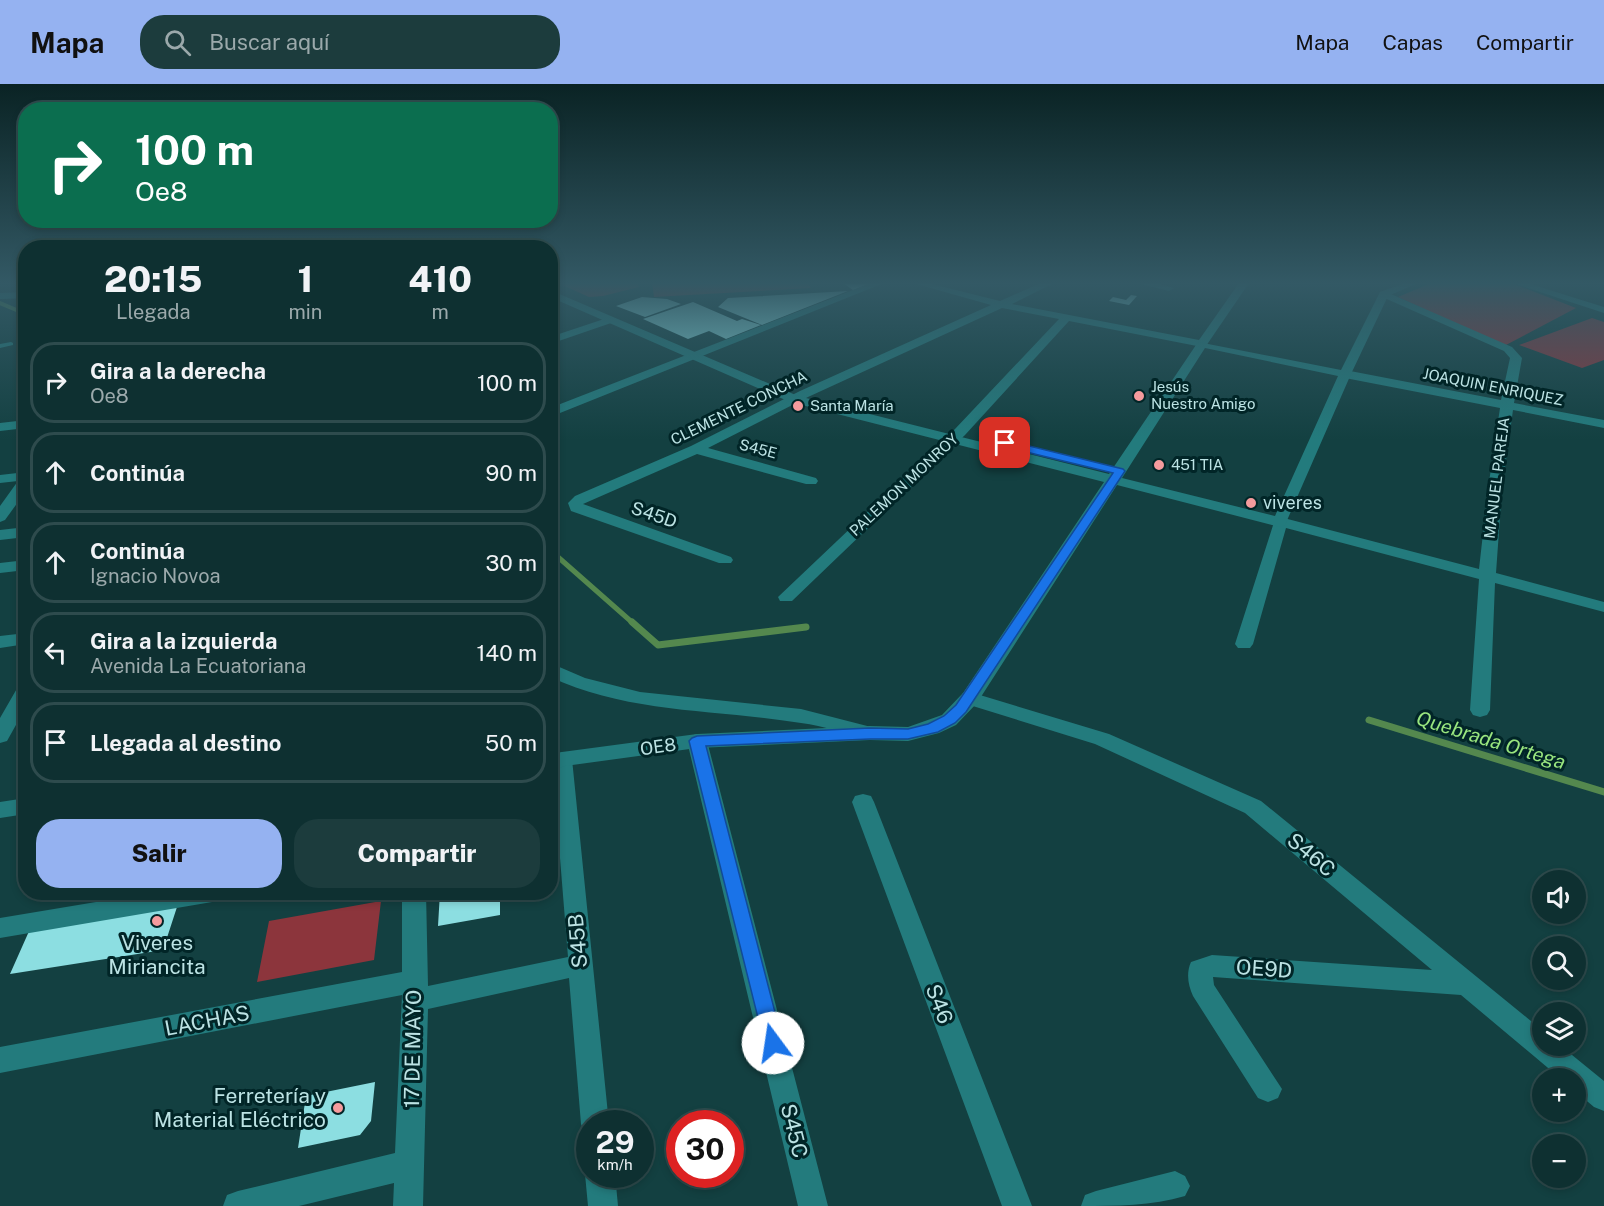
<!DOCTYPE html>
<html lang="es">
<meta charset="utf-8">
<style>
:root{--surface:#0e3031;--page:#1c3c3d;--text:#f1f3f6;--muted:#9ba9ab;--line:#2e4b4d;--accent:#95b2f1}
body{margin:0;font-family:"Public Sans",sans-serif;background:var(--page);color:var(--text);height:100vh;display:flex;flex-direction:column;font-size:22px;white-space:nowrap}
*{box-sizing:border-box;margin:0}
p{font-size:20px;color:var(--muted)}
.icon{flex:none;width:33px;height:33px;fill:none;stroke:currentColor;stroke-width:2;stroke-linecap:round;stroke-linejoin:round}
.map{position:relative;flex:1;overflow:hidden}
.side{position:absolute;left:18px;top:156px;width:540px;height:660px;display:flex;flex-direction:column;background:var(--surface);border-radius:24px;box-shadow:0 3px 9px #0003,0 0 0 2px var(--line)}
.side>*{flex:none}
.guide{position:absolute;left:18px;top:18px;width:540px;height:126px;border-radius:24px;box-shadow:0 3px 9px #0003,0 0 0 2px var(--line);background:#0b6e4f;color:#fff;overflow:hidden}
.controls{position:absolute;left:1532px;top:786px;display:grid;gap:12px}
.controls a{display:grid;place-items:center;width:54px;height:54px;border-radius:50%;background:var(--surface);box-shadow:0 3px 9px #0003,0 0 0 2px var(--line);font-size:30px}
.speed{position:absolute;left:576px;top:1026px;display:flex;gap:12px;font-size:30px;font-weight:700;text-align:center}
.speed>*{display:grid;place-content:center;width:78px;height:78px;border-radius:50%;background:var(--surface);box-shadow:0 3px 9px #0003,0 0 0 2px var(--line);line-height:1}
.speed small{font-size:15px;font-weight:400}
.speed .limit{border:9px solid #d22;background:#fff;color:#111}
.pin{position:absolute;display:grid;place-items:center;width:51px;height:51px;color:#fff;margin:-26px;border-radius:12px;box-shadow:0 3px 9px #0006}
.me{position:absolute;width:66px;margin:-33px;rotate:346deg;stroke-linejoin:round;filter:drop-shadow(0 0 4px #0008)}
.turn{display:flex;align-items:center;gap:21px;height:126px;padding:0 18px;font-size:27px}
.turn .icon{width:78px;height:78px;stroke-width:2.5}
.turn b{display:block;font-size:42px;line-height:51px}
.eta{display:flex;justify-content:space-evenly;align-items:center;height:102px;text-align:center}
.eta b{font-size:36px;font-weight:800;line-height:42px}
.cta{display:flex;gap:12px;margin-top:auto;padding:12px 18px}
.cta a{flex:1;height:69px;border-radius:24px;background:var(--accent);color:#111;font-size:24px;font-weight:800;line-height:69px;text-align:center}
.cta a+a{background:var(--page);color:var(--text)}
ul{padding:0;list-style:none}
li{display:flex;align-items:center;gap:18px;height:81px;margin:0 12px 9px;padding:0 6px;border:3px solid var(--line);border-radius:24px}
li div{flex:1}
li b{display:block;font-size:22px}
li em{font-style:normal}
header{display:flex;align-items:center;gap:36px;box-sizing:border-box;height:84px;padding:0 30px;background:var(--accent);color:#111}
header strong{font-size:28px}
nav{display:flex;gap:33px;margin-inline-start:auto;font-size:21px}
.search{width:420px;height:54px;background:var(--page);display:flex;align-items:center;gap:15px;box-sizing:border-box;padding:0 21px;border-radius:24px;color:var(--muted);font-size:22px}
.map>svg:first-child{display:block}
</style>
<header>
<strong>Mapa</strong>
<div class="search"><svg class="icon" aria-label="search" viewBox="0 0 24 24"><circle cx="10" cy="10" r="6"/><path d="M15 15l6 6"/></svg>Buscar aquí</div>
<nav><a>Mapa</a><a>Capas</a><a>Compartir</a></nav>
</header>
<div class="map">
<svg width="1604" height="1122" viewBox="0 0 1604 1122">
<rect width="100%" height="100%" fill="#134041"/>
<path fill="#8c353c" d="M558,199H637L639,203L603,212L589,213Z
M652,199H808L811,204L654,213Z
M1431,199L1514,200L1576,224L1504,262L1398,213Z
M1592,234L1604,238V276L1582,284L1519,261Z
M381,817L374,876L257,898L269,837Z"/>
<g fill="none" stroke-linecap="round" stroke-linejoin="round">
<path stroke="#54884e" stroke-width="4" d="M0,219L26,230"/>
<path stroke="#54884e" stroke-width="5" d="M550,466L634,540"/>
<path stroke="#54884e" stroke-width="7" d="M632,538L658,561L806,543
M1369,636L1604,708"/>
</g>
<path fill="#8cdee1" d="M843,199H872L853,206Z
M848,207L762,241L718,223L728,214Z
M1131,211L1137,212L1129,221L1109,217L1113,213L1126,216Z
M642,213L667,215L681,220L645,233L616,222Z
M693,218L737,237L742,235L761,241L726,255L709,247L688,255L643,235Z
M440,808H500V831L438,842Z
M177,823L163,866L10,890L30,845Z
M375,998L371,1037L360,1051L298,1064L306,1012Z"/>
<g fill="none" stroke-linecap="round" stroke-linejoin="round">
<path fill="#237b7d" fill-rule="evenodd" d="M11,258L13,259V261L0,264V260Z"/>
<path fill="#237b7d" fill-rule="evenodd" d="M871,199H884L550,333V324Z
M913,199H928L1000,217L1041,199H1054L1012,220L1199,256L1239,199H1249L1206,262L1202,263L1069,237L965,351L792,517H780L778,513L955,345L1059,235L1002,224L808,313L708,364L816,394L818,397L816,400H806L697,370L583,420L731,473L733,476L731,479H719L571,427L568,419L575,412L691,362L800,307L991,221Z
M1137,199H1156L1174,204L1169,207Z
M1513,199H1527L1604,223V229Z
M1384,207L1512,263L1522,274L1514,319L1604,336V344L1513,326L1502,405L1496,489L1604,518V528L1495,499L1490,626L1487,631L1480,633L1473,631L1470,626L1479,495L1286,444L1253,560L1250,564H1238L1235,560L1275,435L1280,433L1479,485L1488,405L1500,324L1345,294L1339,290L1345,286L1501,316L1510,274L1504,267L1380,212V208Z
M26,208V214L0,215V209Z
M610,233L616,236L614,238L550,260V253Z
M26,336V344L0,347V339Z
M26,388V407L5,436L0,438V422L18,397L0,399V391Z
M26,443V453L0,456V446Z
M26,476V486L0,489V479Z
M26,549V560L0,564V552Z
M550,579L585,594L640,608L801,625L875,644L878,649L875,654L868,656C846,650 824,642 801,639C716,625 630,630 550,593Z
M26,599V623L7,657L0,659V634L19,601Z
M970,608L1109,650L1261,717L1542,946V962H1561L1604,997V1027L1594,1023L1575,1007V994H1560L1461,911L1213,893L1214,901L1282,1005L1278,1014L1268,1018L1258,1014L1193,912C1188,901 1186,889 1191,878L1212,871L1432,886L1245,729L1095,660L963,619L960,614L963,609Z
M697,650L704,652L707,657L828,1122H798L687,657L690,652Z
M562,668L569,670L572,675L609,1040H590V1052L585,1050L581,1040L569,894L428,925L423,1122H393L394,1099L299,1122H223L227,1111L238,1107L395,1069L402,911L0,989V963L402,888V808H426L428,902L568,873L552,675L555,670Z
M863,710L871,712L874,718L1032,1122H1002L852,718L855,712Z
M26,714V730L0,734V718Z
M590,1080V1090H615L618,1122H588L585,1090Z
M1175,1087L1185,1092L1190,1102L1185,1112C1152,1122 1116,1122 1081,1122L1085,1111L1096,1107Z"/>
<path fill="#237b7d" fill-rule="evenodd" d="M1405,199H1418L1388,212L1351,290L1285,441L1280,443L1117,401L977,619L956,641L939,649L908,657L870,656L697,664L565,682L550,687V672L562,668L697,650L870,642L908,643L942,631L963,609L1104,398L790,318L550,213V206L798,312L1109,390L1198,258L1341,286L1380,208ZM1205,264L1338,292L1275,432L1122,394Z
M156,808H229L226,815L218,817L0,854V834Z"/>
</g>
<linearGradient id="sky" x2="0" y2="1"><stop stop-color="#0a2324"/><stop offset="0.56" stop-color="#335965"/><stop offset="1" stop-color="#335965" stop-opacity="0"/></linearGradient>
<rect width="1604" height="356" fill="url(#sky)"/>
<path fill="#1a73e8" stroke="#114b97" stroke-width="1.5" d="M1005,356L1123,385L1125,387L966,628L955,639L938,648L908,655H870L706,662L783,959L780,966L773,969L766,966L689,657L692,654L697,652L870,644L908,645L928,640L944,632L956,621L1113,389L1001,362L1000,359Z"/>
<g fill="#f59b9d" stroke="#012527" stroke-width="2">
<circle cx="1139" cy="312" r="6"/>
<circle cx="798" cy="322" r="6"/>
<circle cx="1159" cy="381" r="6"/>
<circle cx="1251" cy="419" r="6"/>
<circle cx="157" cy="837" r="6"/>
<circle cx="338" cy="1024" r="6"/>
</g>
<g text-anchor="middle" stroke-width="6" stroke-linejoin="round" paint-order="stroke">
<g font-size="15" fill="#bce3e4" stroke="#012527" text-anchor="start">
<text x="1151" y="308">Jesús<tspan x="1151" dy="17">Nuestro Amigo</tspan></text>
<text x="810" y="327">Santa María</text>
<text x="1171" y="386">451 TIA</text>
</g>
<g font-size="15" fill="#bce3e4" stroke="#012527">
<text transform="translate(1493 303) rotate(11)" y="5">JOAQUIN ENRIQUEZ</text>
<text transform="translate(739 324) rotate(-26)" y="5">CLEMENTE CONCHA</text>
<text transform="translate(758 365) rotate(15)" y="5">S45E</text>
<text transform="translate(1497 394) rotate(-83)" y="5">MANUEL PAREJA</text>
<text transform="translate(904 401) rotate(-43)" y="5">PALEMON MONROY</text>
</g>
<g font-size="18" fill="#bce3e4" stroke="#012527" text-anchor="start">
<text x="1263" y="425">viveres</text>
</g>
<g font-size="18" fill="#bce3e4" stroke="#012527">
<text transform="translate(654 431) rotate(19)" y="6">S45D</text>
<text transform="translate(658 663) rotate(-8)" y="6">OE8</text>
</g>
<g font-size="20" font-style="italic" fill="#99e67f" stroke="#012527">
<text transform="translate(1491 656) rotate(17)" y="7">Quebrada Ortega</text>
</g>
<g font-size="21" fill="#bce3e4" stroke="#012527">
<text transform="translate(1311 771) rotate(40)" y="7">S46C</text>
<text transform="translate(578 857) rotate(-95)" y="7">S45B</text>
<text transform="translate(1264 885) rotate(4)" y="7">OE9D</text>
<text transform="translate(939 920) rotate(69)" y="7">S46</text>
<text transform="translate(207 937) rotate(-11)" y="7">LACHAS</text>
<text transform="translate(413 965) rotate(-89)" y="7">17 DE MAYO</text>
<text transform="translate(794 1047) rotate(76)" y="7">S45C</text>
</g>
<g font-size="21" fill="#bce3e4" stroke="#012527">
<text x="157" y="866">Viveres<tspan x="157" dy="24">Miriancita</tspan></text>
<text x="326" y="1019" text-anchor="end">Ferretería y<tspan x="326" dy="24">Material Eléctrico</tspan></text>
</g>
</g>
</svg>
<div class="controls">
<a><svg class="icon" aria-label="sound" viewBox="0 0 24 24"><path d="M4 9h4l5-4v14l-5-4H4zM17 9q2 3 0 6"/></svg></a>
<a><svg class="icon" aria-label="search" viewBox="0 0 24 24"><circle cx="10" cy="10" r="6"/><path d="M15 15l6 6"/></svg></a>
<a><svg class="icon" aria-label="layers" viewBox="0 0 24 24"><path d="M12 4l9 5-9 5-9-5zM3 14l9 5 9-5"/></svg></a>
<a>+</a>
<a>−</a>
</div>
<div class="speed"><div>29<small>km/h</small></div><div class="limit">30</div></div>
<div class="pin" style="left:1005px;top:359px;background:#d93025"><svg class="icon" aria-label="arrive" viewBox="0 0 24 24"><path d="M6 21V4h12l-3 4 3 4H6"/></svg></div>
<svg class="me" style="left:773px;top:959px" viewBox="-20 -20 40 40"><circle r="19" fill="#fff"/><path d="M0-13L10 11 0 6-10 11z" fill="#1a73e8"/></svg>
<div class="guide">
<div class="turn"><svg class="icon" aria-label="right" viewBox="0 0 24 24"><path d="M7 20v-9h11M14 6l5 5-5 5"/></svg><div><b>100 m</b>Oe8</div></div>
</div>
<section class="side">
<div class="eta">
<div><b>20:15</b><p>Llegada</p></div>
<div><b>1</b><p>min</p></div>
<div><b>410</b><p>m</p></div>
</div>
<ul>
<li><svg class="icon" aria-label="right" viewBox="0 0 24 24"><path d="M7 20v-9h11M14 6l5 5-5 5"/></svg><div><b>Gira a la derecha</b><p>Oe8</p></div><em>100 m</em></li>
<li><svg class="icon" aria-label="ahead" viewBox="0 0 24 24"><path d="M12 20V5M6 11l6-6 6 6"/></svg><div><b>Continúa</b></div><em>90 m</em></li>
<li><svg class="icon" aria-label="ahead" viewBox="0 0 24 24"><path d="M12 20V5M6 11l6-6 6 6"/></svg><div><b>Continúa</b><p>Ignacio Novoa</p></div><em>30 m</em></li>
<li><svg class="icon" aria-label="left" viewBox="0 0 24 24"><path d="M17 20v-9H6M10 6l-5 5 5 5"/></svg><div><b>Gira a la izquierda</b><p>Avenida La Ecuatoriana</p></div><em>140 m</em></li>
<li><svg class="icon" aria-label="arrive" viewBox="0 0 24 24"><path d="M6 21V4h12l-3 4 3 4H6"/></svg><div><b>Llegada al destino</b></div><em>50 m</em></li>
</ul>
<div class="cta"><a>Salir</a><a>Compartir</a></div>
</section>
</div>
